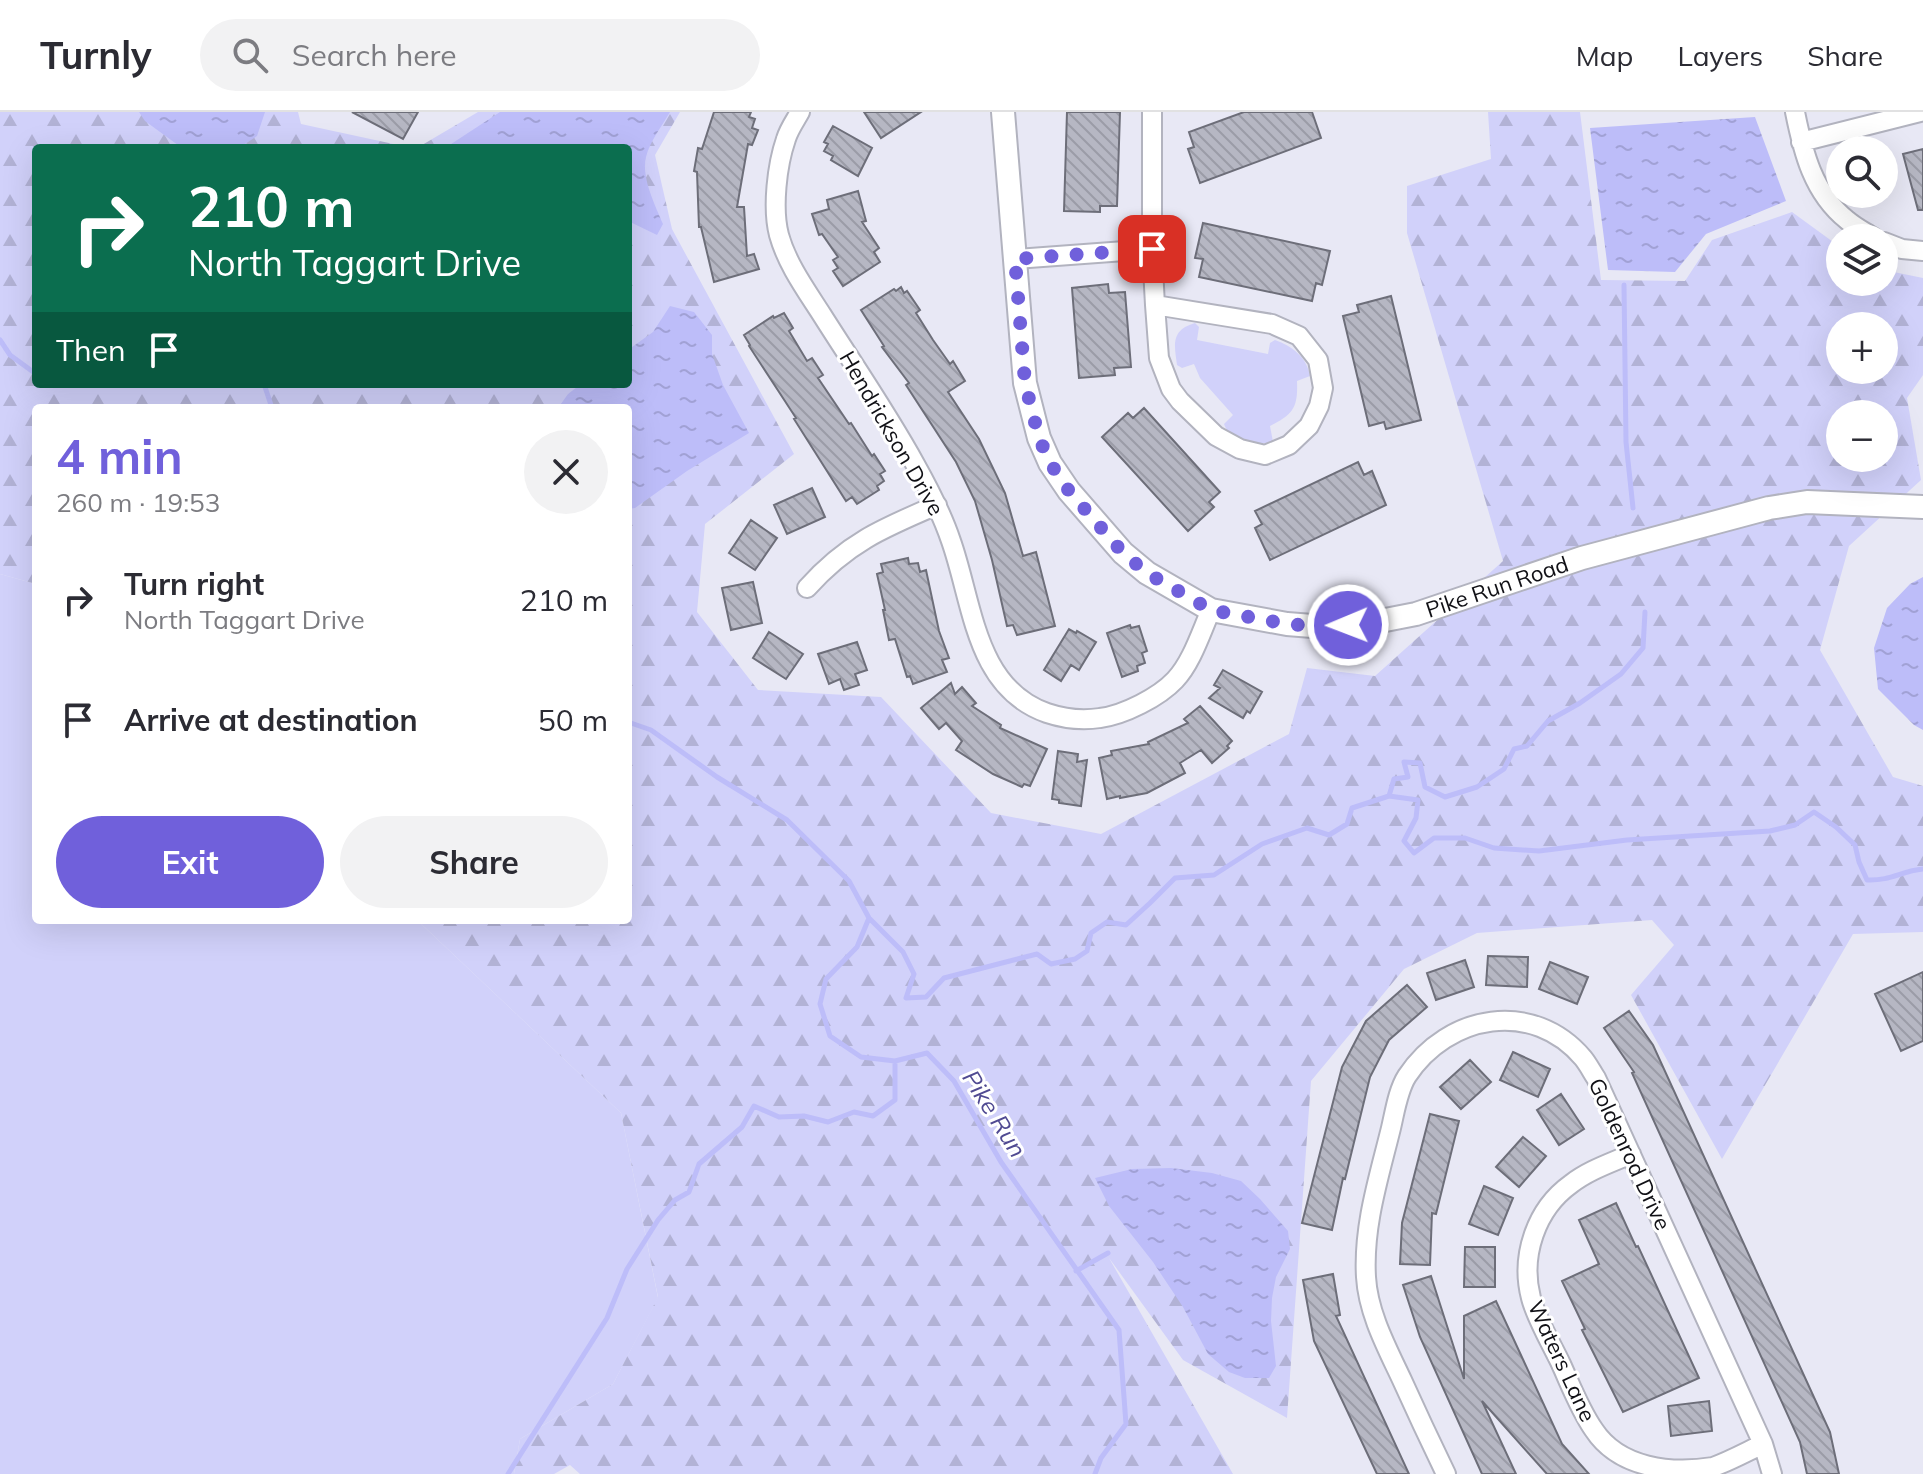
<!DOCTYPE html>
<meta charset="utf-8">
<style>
:root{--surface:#fff;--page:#f2f2f3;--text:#2b2b33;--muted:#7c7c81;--line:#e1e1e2;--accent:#7060db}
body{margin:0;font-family:Mulish,sans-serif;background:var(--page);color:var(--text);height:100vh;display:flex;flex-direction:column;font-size:30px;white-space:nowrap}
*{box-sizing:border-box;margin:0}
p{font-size:26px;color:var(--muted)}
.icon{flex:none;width:44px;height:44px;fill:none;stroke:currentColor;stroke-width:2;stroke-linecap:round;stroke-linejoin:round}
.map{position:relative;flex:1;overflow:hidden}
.sheet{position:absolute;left:32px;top:292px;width:600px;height:520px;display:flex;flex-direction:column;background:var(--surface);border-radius:8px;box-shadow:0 8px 32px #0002}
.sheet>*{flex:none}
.banner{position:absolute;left:32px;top:32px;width:600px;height:244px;border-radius:8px;box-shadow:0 8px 32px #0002;background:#0b6e4f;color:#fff;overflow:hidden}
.buttons{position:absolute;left:1826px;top:24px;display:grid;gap:16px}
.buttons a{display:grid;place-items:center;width:72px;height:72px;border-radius:50%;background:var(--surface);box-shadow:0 8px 32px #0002;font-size:40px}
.pin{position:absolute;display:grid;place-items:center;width:68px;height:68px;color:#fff;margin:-34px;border-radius:16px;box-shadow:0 4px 12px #0006}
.me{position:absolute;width:88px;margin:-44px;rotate:269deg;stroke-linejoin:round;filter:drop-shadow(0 0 6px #0008)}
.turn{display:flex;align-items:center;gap:28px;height:168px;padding:0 24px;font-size:36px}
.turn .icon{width:104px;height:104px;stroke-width:2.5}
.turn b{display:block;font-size:56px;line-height:68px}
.then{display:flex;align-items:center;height:76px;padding:0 24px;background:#0003;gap:16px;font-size:30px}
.round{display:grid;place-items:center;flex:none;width:84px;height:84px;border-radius:42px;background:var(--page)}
.overview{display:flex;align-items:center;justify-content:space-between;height:136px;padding:0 24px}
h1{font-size:48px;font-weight:700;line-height:60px;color:var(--accent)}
.action{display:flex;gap:16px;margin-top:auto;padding:16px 24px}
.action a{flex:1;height:92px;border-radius:48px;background:var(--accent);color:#fff;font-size:32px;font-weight:700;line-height:92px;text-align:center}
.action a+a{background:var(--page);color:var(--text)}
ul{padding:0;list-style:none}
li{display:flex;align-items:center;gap:24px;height:120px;padding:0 24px}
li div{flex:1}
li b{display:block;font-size:30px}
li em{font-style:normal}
header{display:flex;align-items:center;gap:48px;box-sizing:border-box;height:112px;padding:0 40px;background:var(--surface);border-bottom:2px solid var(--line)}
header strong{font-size:38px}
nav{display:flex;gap:44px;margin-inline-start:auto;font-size:28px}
.search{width:560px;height:72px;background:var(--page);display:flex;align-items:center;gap:20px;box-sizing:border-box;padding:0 28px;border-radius:44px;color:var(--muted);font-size:30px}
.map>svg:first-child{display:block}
</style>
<header>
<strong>Turnly</strong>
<div class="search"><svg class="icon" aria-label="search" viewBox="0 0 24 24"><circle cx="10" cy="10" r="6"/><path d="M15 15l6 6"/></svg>Search here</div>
<nav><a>Map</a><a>Layers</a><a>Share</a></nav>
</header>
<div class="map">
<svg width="1923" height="1362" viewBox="0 0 1923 1362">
<defs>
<pattern id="forest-firs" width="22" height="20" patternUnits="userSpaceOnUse" patternTransform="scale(2)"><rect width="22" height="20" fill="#d1d1fa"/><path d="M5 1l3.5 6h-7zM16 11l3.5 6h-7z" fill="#b2b2d5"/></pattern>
<pattern id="water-ripples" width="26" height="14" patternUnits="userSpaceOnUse" patternTransform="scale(2)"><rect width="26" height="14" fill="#bdbdf9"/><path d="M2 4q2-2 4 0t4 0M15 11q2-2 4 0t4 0" fill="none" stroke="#a1a1d5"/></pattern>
<pattern id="building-back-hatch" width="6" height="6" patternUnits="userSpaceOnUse" patternTransform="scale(2)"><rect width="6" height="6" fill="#b6b7c3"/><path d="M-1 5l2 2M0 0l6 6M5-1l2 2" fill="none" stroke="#9b9ca7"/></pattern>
</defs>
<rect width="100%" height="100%" fill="#e8e8f5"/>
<path fill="#d1d1fa" d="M1195,211L1199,215L1197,228L1268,242L1270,231L1275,228C1292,234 1307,245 1310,264L1297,269C1298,295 1294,302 1270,314L1273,330C1256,334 1230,330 1224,312L1233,303L1200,266L1194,252L1182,256L1177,253C1174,232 1171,218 1195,211Z
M0,462L36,472V808H417L621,1001L658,1186L613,1272L520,1327L514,1362H0Z"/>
<path fill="url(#forest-firs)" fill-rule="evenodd" d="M0,0H298L301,12L412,36H36V272H628V36H417L478,0H680L655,43L672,117L794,342L705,412L697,500L758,578L881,585L991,701L1101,722L1289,622L1307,556L1375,564L1503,449L1407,121V74L1491,47L1488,0H1580L1601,168L1685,169L1712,128L1792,100L1840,135V170H1884V158L1923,166V263L1907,286L1921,368L1849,434L1820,538L1893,665L1923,674V820L1853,822L1722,1047L1631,883L1674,833L1652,808L1477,821L1404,857L1311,969L1287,1306L1183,1248L1109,1146L1233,1362H580L570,1353L554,1362H514L520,1327L613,1272L658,1185L621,1001L417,808H628V296H36V472L0,462ZM1840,214H1884V258H1840ZM1840,302H1884V346H1840Z"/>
<path fill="url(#water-ripples)" d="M139,0H265L257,24L239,36H182L145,9Z
M500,0H670C662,14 650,29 646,45C641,65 655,93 663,112L657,123L628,109V36H445Z
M1755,5L1786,89L1706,122L1675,160L1608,158L1590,16Z
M670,194L694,200L712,223V242L723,273L749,321L687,359L635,396L628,397V296H558L568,282L581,272H628V238L653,220Z
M1923,465V618L1914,613L1878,577L1874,536L1887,496L1910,472Z
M1171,1056L1212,1061L1241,1069L1260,1087L1288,1119L1290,1137L1276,1165L1272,1186L1271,1209L1276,1254L1269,1266H1245L1229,1260L1208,1242L1183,1195L1153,1150L1109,1094L1095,1066L1132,1057Z"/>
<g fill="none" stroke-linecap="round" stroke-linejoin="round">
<path stroke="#bdbdf9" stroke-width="5" d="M1624,173L1626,330L1633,396
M0,228L10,243L36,262
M264,272L272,296
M628,610L651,618L717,665L787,708L849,769L869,806L857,835L826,867L820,892L830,924L861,945L895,949L927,941L954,969L1001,1050L1119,1218L1126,1312L1101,1346L1095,1362
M1389,684L1394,667L1408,665L1404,650L1420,651L1425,675L1445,685L1477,675L1504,657L1514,637L1527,634L1548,609L1580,591L1621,562L1643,536L1645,500
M869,806L903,840L914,862L906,886L926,885L944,866L1037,842L1051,852L1075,847L1087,839L1091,821L1107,810L1126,813L1150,791L1175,766L1214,763L1262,732L1307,716L1329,723L1347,712L1352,696L1389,684L1418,688L1416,706L1404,729L1414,741L1434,726H1465L1494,736L1539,739L1627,728L1770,719L1795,713L1814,700L1836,715L1855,733L1859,750L1867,768C1891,769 1901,759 1923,757
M1076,1159L1108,1141
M508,1362L607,1206L627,1157L658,1108L675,1088L689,1080L699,1052L742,1015L754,994L779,1005L804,1004L828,1010L854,1000L873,1004L895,988V949"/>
</g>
<path fill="url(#building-back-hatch)" stroke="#6d6e79" stroke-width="2" d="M352,0H418L403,27Z
M714,0H751L749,5L755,7L752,16L758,18L752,33L748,32L737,95H744L747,144L754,142L759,157L714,170L701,115H699L697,60L694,59L698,36L702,37Z
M864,0H921L881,26Z
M1067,0H1120L1117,94H1100V100L1064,99Z
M1244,0H1312L1321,26L1200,71L1188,37L1194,35L1189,20Z
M833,14L872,36L858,64L831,48L833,44L824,39L828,32L824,30Z
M1923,37V98H1918L1903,42Z
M858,79L866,109L862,110L879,136L874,140L880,150L843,174L833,159L838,156L833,148L838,145L822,122L819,123L812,102L829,97L827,88Z
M1203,111L1330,139L1322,173L1316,171L1312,189L1199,165L1203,147L1195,146Z
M1108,172L1109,181L1125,180L1131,255L1114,256L1115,263L1079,266L1072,176Z
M901,175L904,181L907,179L920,198L916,201L933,228L950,252L953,249L965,269L948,280L979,327L1005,381L1023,444L1036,440L1055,514L1017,523L1013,513L1007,514L992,448L975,389L956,350L906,273L909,271L882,235L884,234L861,198L894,177L896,179Z
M1391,184L1421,308L1386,317L1384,310L1369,314L1343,204L1359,200L1357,193Z
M784,201L793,216L789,219L807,249L812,246L823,263L818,266L849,312L851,311L872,344L874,342L885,359L880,362L884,369L877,374L879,378L857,392L852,385L846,389L794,307L796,306L749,234L750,233L744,223L773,204L774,206Z
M1144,296L1220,380L1209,390L1214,395L1188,419L1102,325L1128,301L1133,306Z
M1358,350L1364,363L1372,359L1386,393L1270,448L1255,416L1262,412L1255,399Z
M812,376L825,405L787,422L774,393Z
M751,408L777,426L755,458L729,441Z
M908,446L909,452L918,451L920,460L926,458L939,519L949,546L942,548L947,560L913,572L910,564L907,565L895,527L889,528L883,498H885L877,462L883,460L881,452Z
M753,470L762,511L731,518L722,476Z
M1130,513L1131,516L1139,514L1147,539L1142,541L1145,551L1137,554L1138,559L1122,565L1107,521Z
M1069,517L1076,521L1077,519L1096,530L1079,558L1071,553L1061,569L1044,558Z
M769,520L803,542L786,567L753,546Z
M857,530L867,558L855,562L859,573L844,578L840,567L829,572L818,542Z
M1223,558L1262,580L1250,601L1247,599L1243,606L1209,586L1220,576L1214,573Z
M951,571L955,582L962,575L976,591L972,594L1001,613L1000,616L1047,637L1030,674L1024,672L1022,675L993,662L956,638L962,629L946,611L939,617L921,596Z
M1200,594L1232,629L1227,634L1229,636L1212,651L1201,638L1180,651L1185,661L1147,681L1120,686V684L1107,687L1099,646L1112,643L1111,639L1149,632L1148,630L1188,611L1184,607Z
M1058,639L1078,642L1077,650L1087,648L1081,694L1059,691V688L1052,687Z
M1488,844L1528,845L1527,875L1486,873Z
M1465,848L1474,875L1436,888L1427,861Z
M1550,850L1588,865L1577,892L1539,877Z
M1923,860V929L1901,939L1875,882Z
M1407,873L1427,895L1389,928L1370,965L1345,1067L1343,1066L1332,1118L1302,1111L1342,955L1366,909Z
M1629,899L1653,933L1812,1281L1830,1320L1839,1362H1807L1800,1330L1632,961L1634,960L1604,916Z
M1513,940L1550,957L1538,985L1500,968Z
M1470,948L1491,970L1461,997L1440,975Z
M1561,982L1584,1017L1559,1033L1537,998Z
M1430,1002L1459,1009L1436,1102L1432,1101L1430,1153L1400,1152L1402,1111Z
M1523,1025L1546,1044L1519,1075L1496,1055Z
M1484,1074L1513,1086L1498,1123L1469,1112Z
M1616,1091L1636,1135L1638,1134L1699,1266L1623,1300L1582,1218L1585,1217L1562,1169L1599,1152L1579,1108Z
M1465,1135H1495V1175H1464Z
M1333,1162L1340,1203L1336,1204L1409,1362H1377L1314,1229L1303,1168Z
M1431,1164L1464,1267V1204L1496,1189L1562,1332L1589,1362H1547L1482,1289L1516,1362H1482L1420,1225L1403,1173Z
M1709,1289L1712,1319L1671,1324L1668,1294Z"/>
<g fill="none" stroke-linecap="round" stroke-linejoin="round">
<defs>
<path id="minor" d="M800,0C795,9 789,17 786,27C777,53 772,96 779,123C787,152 806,178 822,203C853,252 887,301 915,352C929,377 942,402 951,429C973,491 975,576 1047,601C1065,607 1081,609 1100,606C1124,603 1159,585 1175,568C1192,550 1201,520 1211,498
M1152,0V137L1155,193L1159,246L1171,277L1180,289L1216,324L1240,337L1265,343L1289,333L1309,314L1319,294L1323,276L1318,248L1299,224L1272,212L1155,193
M1795,0C1803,40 1813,81 1847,108C1855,115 1865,120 1874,126
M1801,30L1920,0
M1884,130L1902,137L1923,139
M1015,147L1152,137
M807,476C847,431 883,416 937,393
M1631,1042C1611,1051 1589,1058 1571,1072C1536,1097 1520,1144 1531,1186C1536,1206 1552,1233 1561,1252C1571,1274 1580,1298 1594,1318C1619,1356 1671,1362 1713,1355C1730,1349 1746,1340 1763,1332
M1446,1362C1431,1331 1416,1299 1402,1268C1387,1236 1368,1201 1366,1165C1363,1114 1379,1065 1391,1016C1395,999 1398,978 1407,964C1448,902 1533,887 1583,946C1588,952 1592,960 1596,966L1763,1332L1772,1362"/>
<g id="tertiary">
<path id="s1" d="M1003,0L1025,271L1039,326L1050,351L1069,379L1123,441L1147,461L1211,498L1287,512L1325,515L1370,511L1416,502L1582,446L1769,396L1807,390L1923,395"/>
</g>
</defs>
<use href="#minor" stroke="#b2b3bf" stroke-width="22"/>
<use href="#tertiary" stroke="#b2b3bf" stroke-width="26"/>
<use href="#minor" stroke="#fff" stroke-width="18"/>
<use href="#tertiary" stroke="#fff" stroke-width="22"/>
</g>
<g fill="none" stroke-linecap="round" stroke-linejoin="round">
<path stroke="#7060db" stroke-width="14" stroke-dasharray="0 25.2" d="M1152,137L1015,147L1025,271L1039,326L1050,351L1069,379L1123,441L1147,461L1211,498L1287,512L1325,515L1348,513"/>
</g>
<g text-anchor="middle" stroke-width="6" stroke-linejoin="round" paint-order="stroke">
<g font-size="22" fill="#101015" stroke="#fff">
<text transform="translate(892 321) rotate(60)" y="8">Hendrickson Drive</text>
<text dy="8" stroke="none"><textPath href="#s1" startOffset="870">Pike Run Road</textPath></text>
<text transform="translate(1630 1042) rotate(65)" y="8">Goldenrod Drive</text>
<text transform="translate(1562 1249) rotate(65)" y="8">Waters Lane</text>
</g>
<g font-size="24" font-style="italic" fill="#504a92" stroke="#fff">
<text transform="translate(994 1002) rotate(58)" y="8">Pike Run</text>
</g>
</g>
</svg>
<div class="buttons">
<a><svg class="icon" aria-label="search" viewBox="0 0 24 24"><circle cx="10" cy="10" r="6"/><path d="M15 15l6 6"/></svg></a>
<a><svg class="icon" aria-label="layers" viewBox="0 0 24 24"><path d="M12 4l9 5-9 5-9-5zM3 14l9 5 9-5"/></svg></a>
<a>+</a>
<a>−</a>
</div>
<div class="pin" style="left:1152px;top:137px;background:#d93025"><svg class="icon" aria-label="arrive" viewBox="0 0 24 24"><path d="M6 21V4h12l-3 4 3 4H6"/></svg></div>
<svg class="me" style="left:1348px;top:513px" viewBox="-20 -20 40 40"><circle r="17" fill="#7060db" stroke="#fff" stroke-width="3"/><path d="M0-11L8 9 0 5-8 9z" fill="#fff"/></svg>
<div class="banner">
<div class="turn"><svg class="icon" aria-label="right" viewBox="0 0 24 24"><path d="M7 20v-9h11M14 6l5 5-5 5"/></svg><div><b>210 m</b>North Taggart Drive</div></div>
<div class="then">Then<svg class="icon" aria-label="arrive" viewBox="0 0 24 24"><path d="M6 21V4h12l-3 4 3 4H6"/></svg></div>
</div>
<section class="sheet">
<div class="overview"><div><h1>4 min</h1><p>260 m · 19:53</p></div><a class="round"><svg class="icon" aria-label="close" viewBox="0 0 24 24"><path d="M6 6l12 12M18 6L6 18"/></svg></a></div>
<ul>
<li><svg class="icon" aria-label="right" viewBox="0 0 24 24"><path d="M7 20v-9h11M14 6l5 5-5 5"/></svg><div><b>Turn right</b><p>North Taggart Drive</p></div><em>210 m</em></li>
<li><svg class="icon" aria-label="arrive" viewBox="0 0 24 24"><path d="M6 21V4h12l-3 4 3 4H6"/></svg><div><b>Arrive at destination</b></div><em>50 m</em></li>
</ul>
<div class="action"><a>Exit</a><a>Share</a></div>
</section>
</div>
